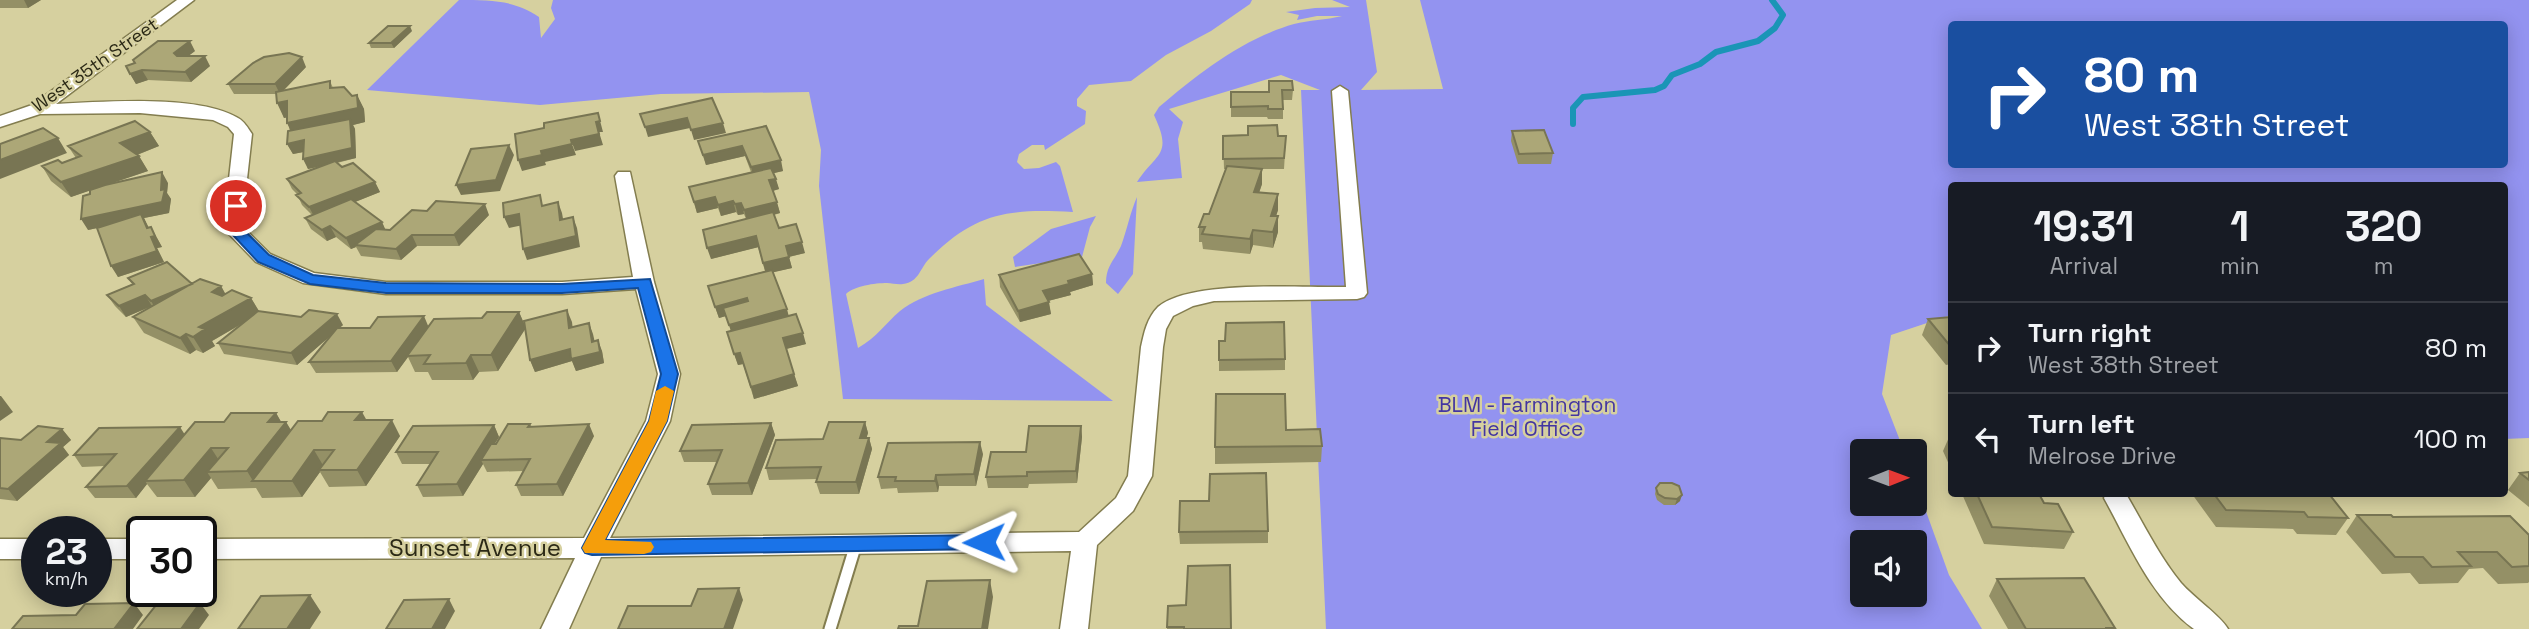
<!DOCTYPE html>
<style>
:root{--surface:#171b24;--page:#20242c;--text:#f1f3f6;--muted:#9ea1a6;--line:#363941}
body{margin:0;font-family:"Space Grotesk",sans-serif;background:var(--page);color:var(--text);height:100vh;display:flex;flex-direction:column;font-size:26px;white-space:nowrap}
*{box-sizing:border-box;margin:0}
p{font-size:23px;color:var(--muted)}
.icon{flex:none;width:38px;height:38px;fill:none;stroke:currentColor;stroke-width:2;stroke-linecap:round;stroke-linejoin:round}
.map{position:relative;flex:1;overflow:hidden}
.panel{position:absolute;left:1948px;top:182px;width:560px;height:315px;display:flex;flex-direction:column;background:var(--surface);border-radius:7px;box-shadow:0 4px 18px #0003}
.panel>*{flex:none}
.top-card{position:absolute;left:1948px;top:21px;width:560px;height:147px;border-radius:7px;box-shadow:0 4px 18px #0003;background:#1a4fa0;color:#fff;overflow:hidden}
.needle{width:46px;rotate:89deg}
.buttons{position:absolute;left:1850px;top:439px;display:grid;gap:14px}
.buttons a{display:grid;place-items:center;width:77px;height:77px;border-radius:7px;background:var(--surface);box-shadow:0 4px 18px #0003;font-size:35px}
.speed{position:absolute;left:21px;top:516px;display:flex;gap:14px;font-size:35px;font-weight:700;text-align:center}
.speed>*{display:grid;place-content:center;width:91px;height:91px;border-radius:50%;background:var(--surface);box-shadow:0 4px 18px #0003;line-height:1}
.speed small{font-size:18px;font-weight:400}
.speed .limit{border:4px solid #111;border-radius:10px;background:#fff;color:#111}
.pin{position:absolute;display:grid;place-items:center;width:60px;height:60px;color:#fff;margin:-30px;border:4px solid #fff;border-radius:50%;box-shadow:0 2px 7px #0007}
.me{position:absolute;width:77px;margin:-38px;rotate:269deg;stroke-linejoin:round;filter:drop-shadow(0 0 5px #0008)}
.turn{display:flex;align-items:center;gap:24px;height:147px;padding:0 21px;font-size:32px}
.turn .icon{width:91px;height:91px;stroke-width:2.5}
.turn b{display:block;font-size:49px;line-height:60px}
.eta{display:flex;justify-content:space-evenly;align-items:center;height:119px;text-align:center}
.eta b{font-size:42px;font-weight:700;line-height:49px}
ul{padding:0;list-style:none}
li{display:flex;align-items:center;gap:21px;height:91px;padding:0 21px;border-top:2px solid var(--line)}
li div{flex:1}
li b{display:block;font-size:26px}
li em{font-style:normal}
.map>svg:first-child{display:block}
</style>
<div class="map">
<svg width="2529" height="629" viewBox="0 0 2529 629">
<rect width="100%" height="100%" fill="#d6d09f"/>
<path fill="#9393f0" fill-rule="evenodd" d="M459,0C491,0 514,0 539,17L541,38L555,19L551,8L553,0H1252L1250,4L1211,31L1166,55L1131,81L1089,85L1077,99V106L1086,111L1085,124L1045,150L1044,145H1032L1019,154L1017,162L1024,169L1039,168L1056,162L1060,166L1073,212C1009,209 977,211 929,259C920,268 919,282 903,284C898,285 892,283 887,283C875,283 854,286 846,294L858,348C877,337 885,324 900,311C923,293 957,287 984,279L986,305L1113,401L843,399L819,186L821,150L809,92L661,94L540,105L367,90Z
M1317,0H1366L1377,72L1361,90L1443,89L1420,0H2529V438L2504,439V186H1951V315L1891,335L1882,394L1904,451L1862,452V504H1914L1915,481L1949,575L1982,629H1326L1301,90H1320L1281,75L1169,109L1183,122L1178,139L1182,178L1137,182C1157,152 1173,156 1154,115L1159,107C1199,73 1242,39 1294,24C1309,20 1326,20 1342,16H1317L1297,20L1299,15L1286,12L1315,8L1350,7L1332,0ZM1951,24H2504V164H1951ZM1862,542H1914V595H1862Z
M1137,197L1133,274L1118,294L1106,283C1106,266 1114,261 1121,246C1127,230 1130,213 1137,197Z
M1096,216L1090,227L1082,257L1015,267L1013,257L1051,229Z"/>
<g fill="none" stroke-linecap="round" stroke-linejoin="round">
<path stroke="#1a95b6" stroke-width="6" d="M1573,124V108L1583,97L1655,90L1664,86L1672,75L1700,64L1716,52L1758,41L1775,28L1783,15L1772,0"/>
<defs>
<path id="lane" d="M830,629L856,544"/>
<path id="street" d="M177,0H194L56,104C104,102 197,94 238,118C244,121 248,128 252,134L244,206L248,232L270,254L314,273L386,282H562L633,277L615,176L618,172H630L654,282L680,374L670,421L610,538L1079,532L1116,498L1128,476L1141,347C1144,333 1147,318 1158,307C1190,279 1303,288 1346,287L1332,91L1340,86L1348,91L1367,293L1364,297L1357,299L1214,301L1193,306L1173,316L1166,329L1163,347L1152,476L1133,511L1097,545L1088,629H1060L1071,551L601,557L569,629H541L575,558L201,559V539L584,538L646,421L658,374L636,289L562,294H386L303,283L256,262L229,234L226,206L234,134L228,127L213,120L140,113L40,114L0,127V116L32,105Z
M2106,494H2126C2143,523 2159,556 2181,583C2194,598 2220,615 2228,629H2194C2151,598 2129,543 2104,498Z
M0,539H37V559H0Z
M96,539H142V559H96Z"/>
</defs>
<use href="#lane" stroke="#837d4f" stroke-width="15"/>
<use href="#street" stroke="#837d4f" stroke-width="3"/>
<use href="#lane" stroke="#fff" stroke-width="11"/>
<use href="#street" fill="#fff" fill-rule="evenodd"/>
</g>
<path fill="#949066" d="M0,0H41L28,8H0Z
M412,31L394,48H371L369,43Z
M195,51L188,56L210,66L191,82L148,80L136,84L126,66Z
M306,67L283,91L330,81L333,88L352,96L357,95L364,109L365,122L353,125L355,129L356,158L337,163L342,167L375,182L380,192L355,202L382,222L385,230H390L489,215L459,246H417L401,260L361,256L356,247L351,249L336,237L327,241L311,229L305,218L312,215L302,205L297,194L292,189L287,179L318,167L308,169L303,152L293,154L287,144L290,131L287,117L284,118L276,94H234L228,84Z
M1269,81L1293,90L1292,100H1283V119H1268L1267,117H1231V92H1269Z
M766,126L783,171L773,173L779,189L773,191L780,213L774,215L779,228L805,253L789,257L792,268L773,272L788,316L806,344L786,349L798,386L754,399L743,364L738,365L727,332L731,331L726,316L719,318L708,286L765,271L758,247L711,259L746,219L744,214L738,215L736,212L721,216L718,208L697,213L689,187L751,172L745,156L706,165L698,141Z
M1512,131L1553,153L1551,164H1518L1511,141Z
M150,132L159,146L137,155L139,156L148,171L106,185L168,183L167,193L171,199L169,213L144,218L149,228L157,238L162,247L157,248L164,262L118,277L97,228L88,230L90,190L71,197L51,181L42,166L62,163L76,158L68,146Z
M1248,135L1286,136L1284,169H1261L1262,184L1259,193L1278,194V210L1276,216L1278,232L1273,248L1253,245L1250,254L1203,249L1202,242H1199V227L1209,214L1226,169H1224L1223,136Z
M1092,274L1093,285L1070,292L1071,295L1048,301L1051,314L1020,322L1000,287L999,275Z
M128,278L221,286L225,294L251,298L259,311L343,325L339,328L428,326L519,312L524,324L572,322V327L589,323L594,341L602,351L604,363L576,371L572,361L535,372L530,360L525,328L498,371L479,372L473,380H432L428,372H415L408,357L397,372L316,373L309,362L332,334L297,365L224,354L218,343L240,325L212,341L215,346L203,353L196,350L190,354L144,333L133,317L152,306L126,317L115,306L107,295L132,284Z
M1951,317V364L1946,365L1922,335L1928,319Z
M1219,341H1225L1285,359V370L1219,371Z
M276,413L281,422H286L291,430L367,420L400,436L366,486L329,487L320,472L302,497L262,498L256,488L218,489L211,478L195,497H157L147,484L136,498H95L86,487L105,466L82,467L74,455L185,435L224,422Z
M865,422L868,433L866,438H869L872,449L859,494H820L816,482L817,479L769,480L766,468L823,439Z
M771,423L775,435L752,495H712L708,484L717,462H684L680,451Z
M530,424L532,427L594,436L563,496H521L516,485L523,471L487,472L483,464L463,496L423,497L417,485L431,464H402L396,452L494,425L499,437L494,444H496Z
M1081,426L1082,437L1077,483L1029,484L1028,488H988L986,477L1026,452Z
M62,429L71,440L63,447L69,455L17,501L0,499V438L21,440Z
M1286,430L1322,446L1321,462L1215,464V447Z
M1950,435H1951V469L1943,451Z
M983,454L976,486H939L938,492L898,493L897,488L881,489L878,477Z
M2529,472V507L2508,490L2520,473Z
M1656,488L1680,501L1675,505H1664L1657,500L1655,494Z
M1962,494H2039L2044,503L2073,532L2064,549L1984,544Z
M2192,494H2329L2348,518L2336,535L2297,534L2293,529L2216,527Z
M1209,501L1268,531V543L1180,544L1179,532Z
M2357,515L2393,517L2529,535V582L2528,583L2498,584L2483,568L2469,569L2458,583L2419,584L2410,573L2382,574L2346,532Z
M1997,579L2115,628V629H2008L1989,596Z
M1168,606L1231,629H1167Z"/>
<path fill="#787553" d="M24,0H41L28,8Z
M410,26L412,31L394,48L391,43Z
M190,41L195,51L179,63L174,53Z
M205,56L210,66L191,82L185,72Z
M302,57L306,67L280,94L275,84Z
M142,70L148,80L136,84L130,74Z
M357,95L364,109L365,122L353,125L355,129L356,158L308,169L303,159L350,126L294,138L287,123Z
M287,101L294,116L284,118L277,103Z
M598,113L603,132H599L603,145L575,151L571,140Z
M687,118L690,128L648,137L645,127Z
M723,123L726,133L694,140L691,130Z
M150,132L159,146L129,158L120,143Z
M58,138L67,153L0,179V160Z
M304,140L309,151L293,154L287,144Z
M572,144L576,155L545,162L546,165L522,171L518,160L541,151Z
M509,145L514,155L500,191L461,195L456,185Z
M742,146L745,156L706,165L703,155Z
M139,156L148,171L71,197L61,182Z
M781,160L783,171L754,178L751,167Z
M1262,169V184L1254,207V192Z
M162,172L168,183L167,193L171,199L169,213L144,218L153,237L151,227L162,247L157,248L164,262L118,277L111,266L147,228L143,218L88,230L81,219L161,190Z
M776,179L779,189L772,191L769,180Z
M375,182L380,192L315,218L309,207Z
M1278,194V210L1271,231V216Z
M715,197L718,208L697,213L694,202Z
M733,201L736,212L721,216L718,205Z
M558,202L562,213L565,230L560,220Z
M777,202L780,213L747,221L744,210Z
M741,203L744,214L738,215L735,204Z
M485,204L489,215L459,246L454,235Z
M519,214L523,225L509,228L504,217Z
M1278,216V232L1273,248V232Z
M573,217L577,228L580,247L527,260L523,249Z
M382,222L387,233L355,245L356,247L351,249L346,238Z
M330,226L336,237L327,241L322,230Z
M1253,230V245L1250,254V239Z
M412,235L417,246L401,260L396,249Z
M756,236L759,247L711,259L707,248Z
M802,242L805,253L788,257L786,246Z
M789,257L792,268L766,274L763,263Z
M1092,274L1093,285L1070,292L1071,295L1044,302L1043,291L1068,281Z
M192,284L158,313L151,301Z
M221,286L230,302L212,292Z
M145,295L152,306L126,317L119,306Z
M251,298L260,313L212,341L215,346L203,353L193,337L199,327Z
M747,298L750,309L719,318L715,307Z
M1049,302L1051,314L1020,322L1018,311Z
M787,309L790,321L733,337L729,325Z
M567,310L572,322L574,339L569,328Z
M519,312L526,328L498,371L491,355Z
M337,314L343,325L297,365L291,353Z
M424,316L429,328L407,356L408,357L397,372L391,361Z
M589,323L593,334L597,352L598,340L602,351L604,363L576,371L572,361L535,372L530,360L570,349L592,342Z
M803,333L806,344L786,349L783,338Z
M186,334L196,350L190,354L180,338Z
M740,353L743,364L738,365L734,354Z
M471,355L479,372L473,380L466,363Z
M794,374L798,386L754,399L751,387Z
M0,396H1L13,412L0,421Z
M362,412L371,428L355,420Z
M276,413L283,425L286,422L296,439L253,481L247,471L268,422Z
M392,420L400,436L366,486L357,470Z
M865,422L868,433L863,450L860,438Z
M771,423L775,435L752,495L748,483Z
M589,424L594,436L563,496L557,484Z
M494,425L499,437L485,460H481L483,464L463,496L457,484Z
M1081,426L1082,437L1077,483L1076,471Z
M180,427L187,438L145,481L147,484L136,498L127,486Z
M62,429L71,440L63,447L69,455L17,501L8,489L47,442Z
M869,438L872,449L859,494L856,482Z
M980,442L983,454L976,486L974,474Z
M211,448L222,465L207,472L211,478L195,497L184,480Z
M314,450L324,467L319,470L320,472L302,497L292,481Z
M936,475L939,486L938,492L935,481Z
M1682,495L1680,501L1675,505L1677,499Z
M990,580L993,597L988,629H982Z
M739,588L743,600L733,629H724Z
M310,595L321,612L310,629H287Z
M449,599L455,611L445,629H432Z
M134,603L143,615L133,629H114Z
M200,603L209,615L199,629H181Z"/>
<path fill="#aca777" stroke="#787553" stroke-width="2" d="M388,26H410L391,43H369Z
M158,41H190L174,53L177,56H205L185,72L142,70L130,74L126,66L135,63L133,60Z
M289,53L302,57L275,84H228L253,63L264,57Z
M330,81V88L344,87L352,96L357,95L358,108L287,123V101L277,103L276,92Z
M1269,81H1292L1293,90H1282L1283,109H1268V106L1231,107V92H1269Z
M712,98L723,123L691,130L687,118L645,127L640,114Z
M598,113L600,121L596,122L599,134L571,140L572,144L541,151L542,155L518,160L515,134L544,128V123Z
M350,119L352,148L303,159L304,140L287,144L288,131Z
M135,121L150,132L120,143L139,156L61,182L42,166L58,160L62,163L81,156L68,146Z
M1277,125L1278,136H1286L1284,158L1223,159V136L1248,135V126Z
M766,126L781,160L751,167L742,146L703,155L698,141Z
M43,128L58,138L0,160V144Z
M1544,130L1553,153L1519,154L1512,131Z
M509,145L496,180L456,185L471,149Z
M335,161L342,167L353,163L375,182L309,207L296,195L301,193L287,179Z
M1227,166L1262,169L1254,192L1278,194L1271,216H1278L1273,232L1253,230L1250,239L1202,234L1205,227H1199L1204,214H1209Z
M771,168L776,179L769,180L777,202L744,210L741,203L735,204L733,201L718,205L715,197L694,202L689,187Z
M162,172L161,190L165,189L162,202L81,219L83,196L90,194V190L105,185Z
M540,195L542,206L558,202L560,220L573,217L576,236L523,249L519,214L504,217L503,203Z
M351,199L382,222L346,238L330,226L322,230L305,218Z
M436,201L485,204L454,235H412L396,249L355,245L376,229L390,230L412,210L427,211Z
M773,212L779,228L796,224L802,242L786,246L789,257L763,263L756,236L707,248L703,230Z
M141,214L147,228L151,227L155,236L151,237L157,251L111,266L97,228Z
M1079,254L1092,274L1068,281L1069,284L1043,291L1049,302L1018,311L999,275Z
M167,262L192,284L151,301L145,295L119,306L107,295L134,284L128,278Z
M772,270L787,309L729,325L723,308L748,301L747,298L715,307L708,286Z
M200,279L221,286L212,292L222,296L232,290L251,298L199,327L205,329L193,337L186,334L180,338L133,317Z
M309,310L337,314L291,353L218,343L258,311L301,317Z
M567,310L569,328L589,323L592,342L598,340L600,352L571,359L570,349L530,360L524,321Z
M487,312H519L491,355H471L466,363L424,364L430,355L407,356L434,319L482,318Z
M796,314L803,333L783,338L794,374L751,387L740,353L734,354L727,332Z
M424,316L391,361L309,362L337,328H370L378,317Z
M1951,317V347L1928,319Z
M1284,322L1285,359L1219,360V341H1225L1226,323Z
M1216,394H1285L1286,430L1320,429L1322,446L1215,447Z
M328,412H362L355,420H392L357,470H319L334,450H314L292,481H252L298,421H322Z
M231,413H276L268,422H286L247,471L207,472L228,448H211L184,480L145,481L195,422H224Z
M829,422H865L860,438H869L856,482H816L821,467L766,468L776,440L823,439Z
M771,423L748,483L708,484L722,450L680,451L692,425Z
M508,424H530L528,427L589,424L557,484L516,485L530,459L481,460L491,444H496Z
M494,425L457,484L417,485L438,452H396L413,426Z
M38,426L62,429L47,442L61,443L8,489L0,488V438L21,440Z
M1029,426H1081L1076,471L1027,472V476L986,477L991,452H1026Z
M180,427L127,486L86,487L116,454L74,455L99,428Z
M980,442L974,474L936,475L935,481H895L896,477H878L888,443Z
M2529,472V480L2520,473Z
M1266,473L1268,531L1179,532L1180,501H1209L1210,474Z
M1660,483H1672L1679,486L1682,495L1677,499L1665,498L1658,494L1656,488Z
M1977,494H2039L2044,503L2058,504L2073,532L1992,527Z
M2214,494H2329L2348,518L2308,517L2304,512L2226,510Z
M2357,515H2391L2393,517L2510,516L2529,535V566L2512,567L2497,552H2458L2471,566L2432,567L2423,557H2395Z
M1230,565L1231,629H1184V627H1167L1168,606L1186,605L1188,566Z
M2084,578L2115,628H2106V629H2026L1997,579Z
M990,580L982,629H898L899,626H918L927,581Z
M739,588L724,629H618L628,606H691L698,589Z
M310,595L287,629H238L261,596Z
M449,599L432,629H386L404,600Z
M134,603L114,629H12L23,616L76,615L85,604Z
M200,603L181,629H137L157,604Z"/>
<path fill="#1a73e8" stroke="#114b97" stroke-width="2" d="M236,202L243,206L247,233L269,255L313,275L386,283L562,284L650,279L678,374L667,421L605,540L984,535L990,537L993,542L990,547L984,549L592,555L585,553L582,548L649,421L661,374L638,288L562,293H386L310,284L258,262L232,234L228,206Z"/>
<path fill="#f59e0b" d="M665,386L674,391L667,421L605,540L651,542L654,547L651,552L644,554L585,553L582,548L649,421L656,391Z"/>
<g text-anchor="middle" stroke-width="5" stroke-linejoin="round" paint-order="stroke">
<g font-size="18" fill="#2b2916" stroke="#d6d09f">
<text transform="translate(95 65) rotate(-35)" y="6">West 35th Street</text>
</g>
<g font-size="21" fill="#4335a1" stroke="#d6d09f">
<text x="1527" y="412">BLM - Farmington<tspan x="1527" dy="24">Field Office</tspan></text>
</g>
<g font-size="24" fill="#2b2916" stroke="#d6d09f">
<text x="475" y="556">Sunset Avenue</text>
</g>
</g>
</svg>
<div class="buttons">
<a><svg class="needle" viewBox="-14 -14 28 28"><path d="M0-13l5 13h-10z" fill="#e53935"/><path d="M0 13l5-13h-10z" fill="#9ea1a6"/></svg></a>
<a><svg class="icon" aria-label="sound" viewBox="0 0 24 24"><path d="M4 9h4l5-4v14l-5-4H4zM17 9q2 3 0 6"/></svg></a>
</div>
<div class="speed"><div>23<small>km/h</small></div><div class="limit">30</div></div>
<div class="pin" style="left:236px;top:206px;background:#d93025"><svg class="icon" aria-label="arrive" viewBox="0 0 24 24"><path d="M6 21V4h12l-3 4 3 4H6"/></svg></div>
<svg class="me" style="left:984px;top:542px" viewBox="-20 -20 40 40"><path d="M0-17L14 15 0 8-14 15z" fill="#1a73e8" stroke="#fff" stroke-width="4"/></svg>
<div class="top-card">
<div class="turn"><svg class="icon" aria-label="right" viewBox="0 0 24 24"><path d="M7 20v-9h11M14 6l5 5-5 5"/></svg><div><b>80 m</b>West 38th Street</div></div>
</div>
<section class="panel">
<div class="eta">
<div><b>19:31</b><p>Arrival</p></div>
<div><b>1</b><p>min</p></div>
<div><b>320</b><p>m</p></div>
</div>
<ul>
<li><svg class="icon" aria-label="right" viewBox="0 0 24 24"><path d="M7 20v-9h11M14 6l5 5-5 5"/></svg><div><b>Turn right</b><p>West 38th Street</p></div><em>80 m</em></li>
<li><svg class="icon" aria-label="left" viewBox="0 0 24 24"><path d="M17 20v-9H6M10 6l-5 5 5 5"/></svg><div><b>Turn left</b><p>Melrose Drive</p></div><em>100 m</em></li>
</ul>
</section>
</div>
